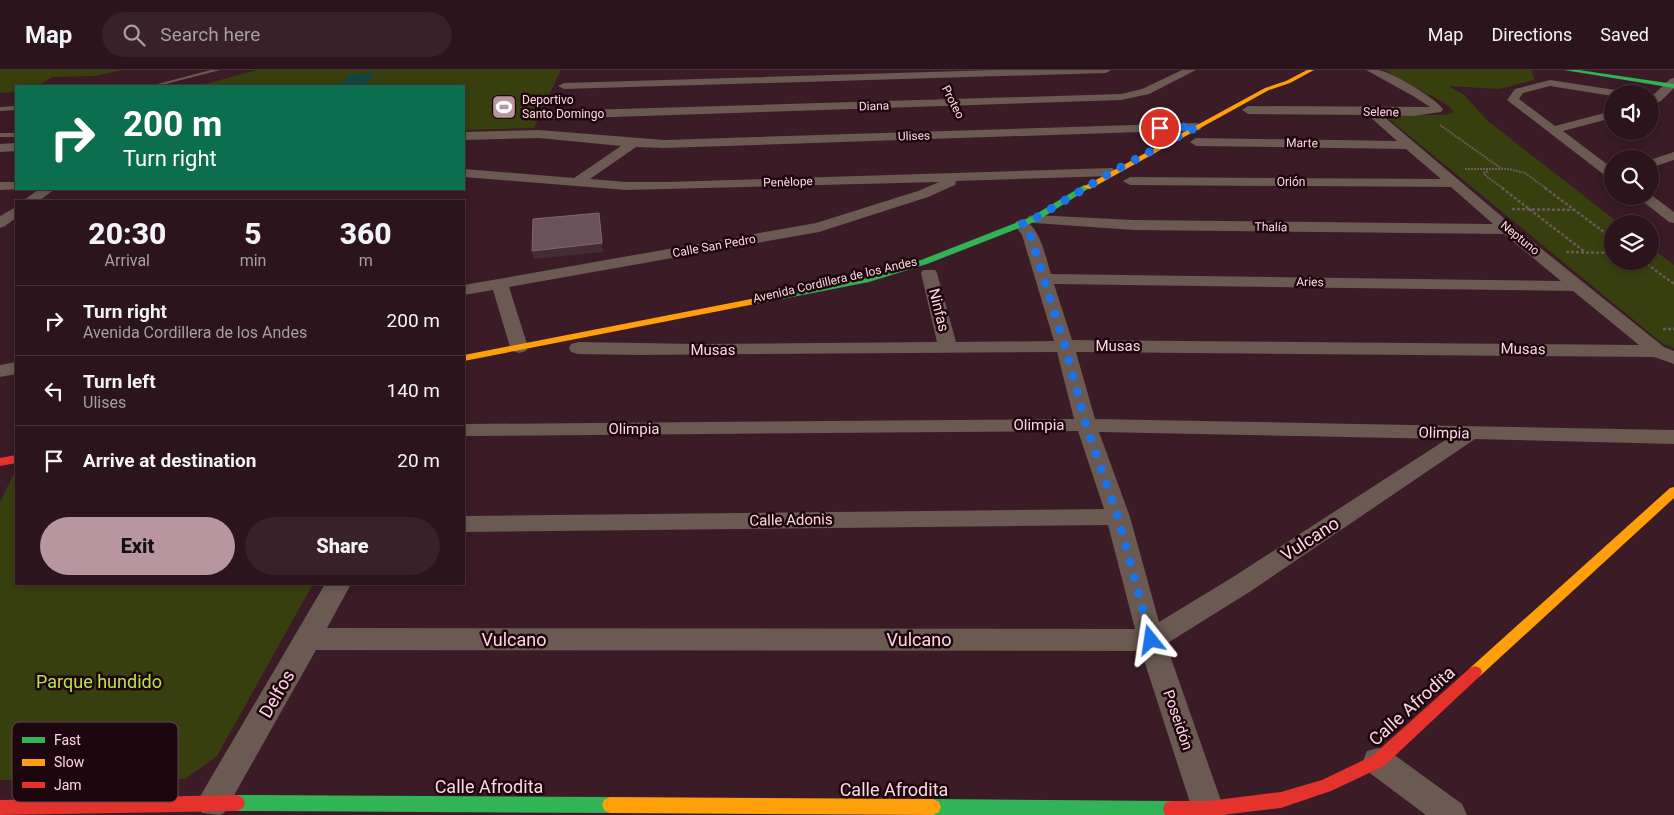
<!DOCTYPE html>
<meta charset="utf-8">
<style>
:root{--surface:#2c141c;--page:#382129;--text:#f1f3f6;--muted:#a69ea3;--line:#48333b;--accent:#b9959f}
body{margin:0;font-family:Roboto,sans-serif;background:var(--page);color:var(--text);height:100vh;display:flex;flex-direction:column;font-size:19px;white-space:nowrap}
*{box-sizing:border-box;margin:0}
p{font-size:16px;color:var(--muted)}
.icon{flex:none;width:28px;height:28px;fill:none;stroke:currentColor;stroke-width:2;stroke-linecap:round;stroke-linejoin:round}
.map{position:relative;flex:1;overflow:hidden}
.side{position:absolute;left:15px;top:130px;width:450px;height:385px;display:flex;flex-direction:column;background:var(--surface);border-radius:0px;box-shadow:0 2px 8px #0003,0 0 0 1px var(--line)}
.side>*{flex:none}
.hud{position:absolute;left:15px;top:15px;width:450px;height:105px;border-radius:0px;box-shadow:0 2px 8px #0003,0 0 0 1px var(--line);background:#0b6e4f;color:#fff;overflow:hidden}
.fabs{position:absolute;left:1604px;top:15px;display:grid;gap:10px}
.fabs a{display:grid;place-items:center;width:55px;height:55px;border-radius:50%;background:var(--surface);box-shadow:0 2px 8px #0003,0 0 0 1px var(--line);font-size:25px}
.pin{position:absolute;display:grid;place-items:center;width:42px;height:42px;color:#fff;margin:-21px;border:2px solid #fff;border-radius:50%;box-shadow:0 1px 5px #0007}
.me{position:absolute;width:55px;margin:-28px;rotate:345deg;stroke-linejoin:round;filter:drop-shadow(0 0 4px #0008)}
.turn{display:flex;align-items:center;gap:18px;height:105px;padding:0 25px;font-size:22px}
.turn .icon{width:65px;height:65px;stroke-width:2.5}
.turn b{display:block;font-size:35px;line-height:42px}
.eta{display:flex;justify-content:space-evenly;align-items:center;height:85px;text-align:center}
.eta b{font-size:30px;font-weight:800;line-height:35px}
.action{display:flex;gap:10px;margin-top:auto;padding:10px 25px}
.action a{flex:1;height:58px;border-radius:30px;background:var(--accent);color:#111;font-size:20px;font-weight:800;line-height:58px;text-align:center}
.action a+a{background:var(--page);color:var(--text)}
ul{padding:0;list-style:none}
li{display:flex;align-items:center;gap:15px;height:70px;padding:0 25px;border-top:1px solid var(--line)}
li div{flex:1}
li b{display:block;font-size:19px}
li em{font-style:normal}
header{display:flex;align-items:center;gap:30px;box-sizing:border-box;height:70px;padding:0 25px;background:var(--surface);border-bottom:1px solid var(--line)}
header strong{font-size:24px}
nav{display:flex;gap:28px;margin-inline-start:auto;font-size:18px}
.search{width:350px;height:45px;background:var(--page);display:flex;align-items:center;gap:12px;box-sizing:border-box;padding:0 18px;border-radius:28px;color:var(--muted);font-size:19px}
.map>svg:first-child{display:block}
</style>
<header>
<strong>Map</strong>
<div class="search"><svg class="icon" aria-label="search" viewBox="0 0 24 24"><circle cx="10" cy="10" r="6"/><path d="M15 15l6 6"/></svg>Search here</div>
<nav><a>Map</a><a>Directions</a><a>Saved</a></nav>
</header>
<div class="map">
<svg width="1674" height="745" viewBox="0 0 1674 745">
<rect width="100%" height="100%" fill="#3a1b26"/>
<path fill="#373f0e" d="M0,0H122L95,6L53,7L37,16H16V22L0,23Z
M257,0H561L534,58L464,60V16H198Z
M1384,0H1532L1534,10L1500,19L1448,16L1463,24L1489,52L1620,154H1612V191H1650V177L1674,195V278L1663,274L1384,45H1445L1454,42L1446,34Z
M16,399V514H313L217,686L185,709L0,710V432Z"/>
<path fill="#13453f" d="M376,3L364,16H339L350,4Z"/>
<g fill="none" stroke-linecap="round" stroke-linejoin="round">
<path stroke="#6a5a58" stroke-width="2" stroke-dasharray="2 1" stroke-linecap="butt" d="M1440,55L1502,99
M1465,99H1509L1525,103L1547,119
M1488,101L1484,103L1486,106L1504,119"/>
<path stroke="#6a5a58" stroke-width="2.5" stroke-dasharray="3 2" stroke-linecap="butt" d="M1502,118L1585,182
M1545,118L1612,168
M1512,139L1573,140
M1566,182L1612,183
M1643,191L1674,214
M1663,259H1674"/>
<path fill="#6a5a51" fill-rule="evenodd" d="M211,0H220L158,16H150Z
M16,36V40L0,41V37Z
M0,63H16V67H0Z"/>
<path fill="#6a5a51" fill-rule="evenodd" d="M995,0H1111L1106,3L564,19L558,16L564,13Z
M1182,0H1196L1149,24L1121,30L551,49L545,45L551,41L1121,24L1142,19Z
M1366,0C1369,0 1374,0 1378,0C1392,2 1434,27 1443,39L1441,42L1413,46L1382,45L1513,156L1664,277L1674,281V294L1654,287L1076,282L1095,349L1674,360V374L1475,369L1251,521L1166,574L1226,745H1194L1141,581L316,580L224,743L220,745L202,743L197,733L202,723L325,514H351L327,558L1135,559L1108,455L464,462V446L1104,439L1078,361L464,366V354L1074,349L1057,282L639,285L578,284L571,282L569,278L571,274L578,272L700,274L937,272L921,203L923,200H935L937,203L956,272L1054,271L1022,165L1014,154L1017,151C1038,145 1046,189 1051,204L1561,211L1504,164L1134,160L1034,153L1029,152L1027,149L1029,146L1034,145L1134,150L1493,154L1451,117L1130,115L1123,111L1130,107L1441,109L1406,79L1196,76L1190,72L1196,68L1397,71L1368,45L1248,44L1242,40L1248,36L1430,37L1413,26ZM1054,214L1573,221L1639,275L1072,270ZM1099,362L1447,369L1233,507L1159,552L1130,447Z
M1674,8V18L1661,31L1650,36V28L1670,9Z
M1550,10L1622,21L1628,24H1612V26L1550,16L1523,23L1519,29L1555,56L1612,41V48L1563,61L1612,98V108L1607,107L1507,30L1515,19Z
M1196,53L1200,54L1202,57L1200,60L664,78L636,77L590,109L626,112H667L1112,98L1119,102L1112,106L956,111L955,115L928,127L819,162L509,217L528,277L526,281L519,283L512,281L510,277L493,220L464,225V215L816,153L918,121L939,112L626,120L464,107V99L574,108L621,76L539,68L464,70V62L539,60L664,70Z
M16,73V81L0,82V74Z
M1674,82V90L1650,98V90Z
M0,112H16V119H21L0,120Z
M39,119H55L39,131H23Z
M1650,124L1674,142V153L1669,152L1636,126H1650Z
M16,137V148L5,156L0,158V146Z
M16,292V304L0,307V295Z
M1378,678L1389,681L1462,734L1467,745H1426L1367,701L1363,691L1367,681Z"/>
<path fill="#30b455" fill-rule="evenodd" d="M1564,0H1579L1674,14V18Z
M1084,115L1091,117L1037,151L927,194L869,212L777,230L772,227L777,224L867,207L921,190L1031,147Z
M237,725L610,727L616,730L618,735L616,740L610,743L237,741L231,738L229,733L231,728Z
M933,729L1171,731L1177,733L1179,739L1176,745H933L927,742L925,737L927,732Z"/>
<path fill="#ff9f0a" fill-rule="evenodd" d="M1307,0H1314L1290,13L1269,20L1090,119L1083,117L1265,18L1286,11Z
M777,224L782,227L780,229L464,291V285Z
M1674,417V428L1480,606L1475,608L1470,606L1468,602L1470,598L1670,418Z
M610,727L933,729L939,732L941,737L939,742L933,745L610,743L604,740L602,735L604,730Z"/>
<path fill="#e5322d" fill-rule="evenodd" d="M16,385V393L0,396V388Z
M1475,596L1480,598L1482,602L1480,606L1384,696L1331,721L1281,738L1222,745H1165L1163,739L1165,733L1171,731H1208L1281,722L1322,710L1372,686L1470,598Z
M237,725L243,728L245,733L243,738L237,741L0,745V730Z"/>
</g>
<path fill="#452b35" d="M599,143L603,182L534,189L532,181Z"/>
<path fill="#6a515a" stroke="#81666f" d="M599,143L602,173L532,181L533,149Z"/>
<g fill="none" stroke-linecap="round" stroke-linejoin="round">
<path stroke="#1a73e8" stroke-width="9" stroke-dasharray="0 16.2" d="M1151,570L1118,447L1086,355L1065,276L1030,164L1022,154L1034,149L1112,102L1196,57L1160,58"/>
</g>
<defs>
<symbol id="stadium-square" viewBox="-11 -11 22 22"><rect x="-9" y="-9" width="18" height="18" rx="4" fill="#b9959f" stroke="#1e060e"/><path d="M0-5a6.5 5 0 1 0 0 10a6.5 5 0 1 0 0-10ZM-3.5-1.8h7v3.6h-7Z" fill="#fff"/></symbol>
</defs>
<g fill-rule="evenodd">
<use href="#stadium-square" x="490" y="23" width="28" height="28"/>
</g>
<g text-anchor="middle" stroke-width="5" stroke-linejoin="round" paint-order="stroke">
<g font-size="12" fill="#fdd7e0" stroke="#1e060e" text-anchor="start">
<text x="522" y="34">Deportivo<tspan x="522" dy="14">Santo Domingo</tspan></text>
</g>
<g font-size="12" fill="#fdd7e0" stroke="#1e060e">
<text transform="translate(953 32) rotate(63)" y="4">Proteo</text>
<text transform="translate(874 36) rotate(-2)" y="4">Diana</text>
<text transform="translate(1381 42) rotate(1)" y="4">Selene</text>
<text transform="translate(914 66) rotate(-2)" y="4">Ulises</text>
<text transform="translate(1302 73) rotate(1)" y="4">Marte</text>
<text transform="translate(788 112) rotate(-2)" y="4">Penèlope</text>
<text x="1291" y="116">Orión</text>
<text transform="translate(1271 157) rotate(1)" y="4">Thalía</text>
<text transform="translate(1520 168) rotate(39)" y="4">Neptuno</text>
<text transform="translate(714 176) rotate(-10)" y="4">Calle San Pedro</text>
<text transform="translate(835 210) rotate(-13)" y="4">Avenida Cordillera de los Andes</text>
<text transform="translate(1310 212) rotate(1)" y="4">Aries</text>
</g>
<g font-size="15" fill="#fdd7e0" stroke="#1e060e">
<text transform="translate(939 240) rotate(76)" y="5">Ninfas</text>
<text x="1118" y="281">Musas</text>
<text transform="translate(1523 279) rotate(1)" y="5">Musas</text>
<text x="713" y="285">Musas</text>
<text x="1039" y="360">Olimpia</text>
<text x="634" y="364">Olimpia</text>
<text transform="translate(1444 363) rotate(1)" y="5">Olimpia</text>
<text transform="translate(791 450) rotate(-1)" y="5">Calle Adonis</text>
<text transform="translate(1178 650) rotate(71)" y="5">Poseidón</text>
</g>
<g font-size="18" fill="#fdd7e0" stroke="#1e060e">
<text transform="translate(1310 469) rotate(-33)" y="6">Vulcano</text>
<text x="514" y="576">Vulcano</text>
<text x="919" y="576">Vulcano</text>
<text transform="translate(277 624) rotate(-60)" y="6">Delfos</text>
<text transform="translate(1412 636) rotate(-42)" y="6">Calle Afrodita</text>
<text x="489" y="723">Calle Afrodita</text>
<text x="894" y="726">Calle Afrodita</text>
</g>
<g font-size="18" fill="#bce24c" stroke="#1e060e">
<text x="99" y="618">Parque hundido</text>
</g>
</g>
<rect x="12" y="652" width="166" height="80" rx="8" fill="#1e060e" stroke="#61454d" stroke-width="1"/>
<rect x="22" y="667" width="23" height="6" fill="#30b455"/>
<rect x="22" y="689" width="23" height="7" fill="#ff9f0a"/>
<rect x="22" y="712" width="23" height="6" fill="#e5322d"/>
<g font-size="14" fill="#fdd7e0">
<text x="54" y="675">Fast</text>
<text x="54" y="697">Slow</text>
<text x="54" y="720">Jam</text>
</g>
</svg>
<div class="fabs">
<a><svg class="icon" aria-label="sound" viewBox="0 0 24 24"><path d="M4 9h4l5-4v14l-5-4H4zM17 9q2 3 0 6"/></svg></a>
<a><svg class="icon" aria-label="search" viewBox="0 0 24 24"><circle cx="10" cy="10" r="6"/><path d="M15 15l6 6"/></svg></a>
<a><svg class="icon" aria-label="layers" viewBox="0 0 24 24"><path d="M12 4l9 5-9 5-9-5zM3 14l9 5 9-5"/></svg></a>
</div>
<div class="pin" style="left:1160px;top:58px;background:#d93025"><svg class="icon" aria-label="arrive" viewBox="0 0 24 24"><path d="M6 21V4h12l-3 4 3 4H6"/></svg></div>
<svg class="me" style="left:1151px;top:570px" viewBox="-20 -20 40 40"><path d="M0-17L14 15 0 8-14 15z" fill="#1a73e8" stroke="#fff" stroke-width="4"/></svg>
<div class="hud">
<div class="turn"><svg class="icon" aria-label="right" viewBox="0 0 24 24"><path d="M7 20v-9h11M14 6l5 5-5 5"/></svg><div><b>200 m</b>Turn right</div></div>
</div>
<section class="side">
<div class="eta">
<div><b>20:30</b><p>Arrival</p></div>
<div><b>5</b><p>min</p></div>
<div><b>360</b><p>m</p></div>
</div>
<ul>
<li><svg class="icon" aria-label="right" viewBox="0 0 24 24"><path d="M7 20v-9h11M14 6l5 5-5 5"/></svg><div><b>Turn right</b><p>Avenida Cordillera de los Andes</p></div><em>200 m</em></li>
<li><svg class="icon" aria-label="left" viewBox="0 0 24 24"><path d="M17 20v-9H6M10 6l-5 5 5 5"/></svg><div><b>Turn left</b><p>Ulises</p></div><em>140 m</em></li>
<li><svg class="icon" aria-label="arrive" viewBox="0 0 24 24"><path d="M6 21V4h12l-3 4 3 4H6"/></svg><div><b>Arrive at destination</b></div><em>20 m</em></li>
</ul>
<div class="action"><a>Exit</a><a>Share</a></div>
</section>
</div>
